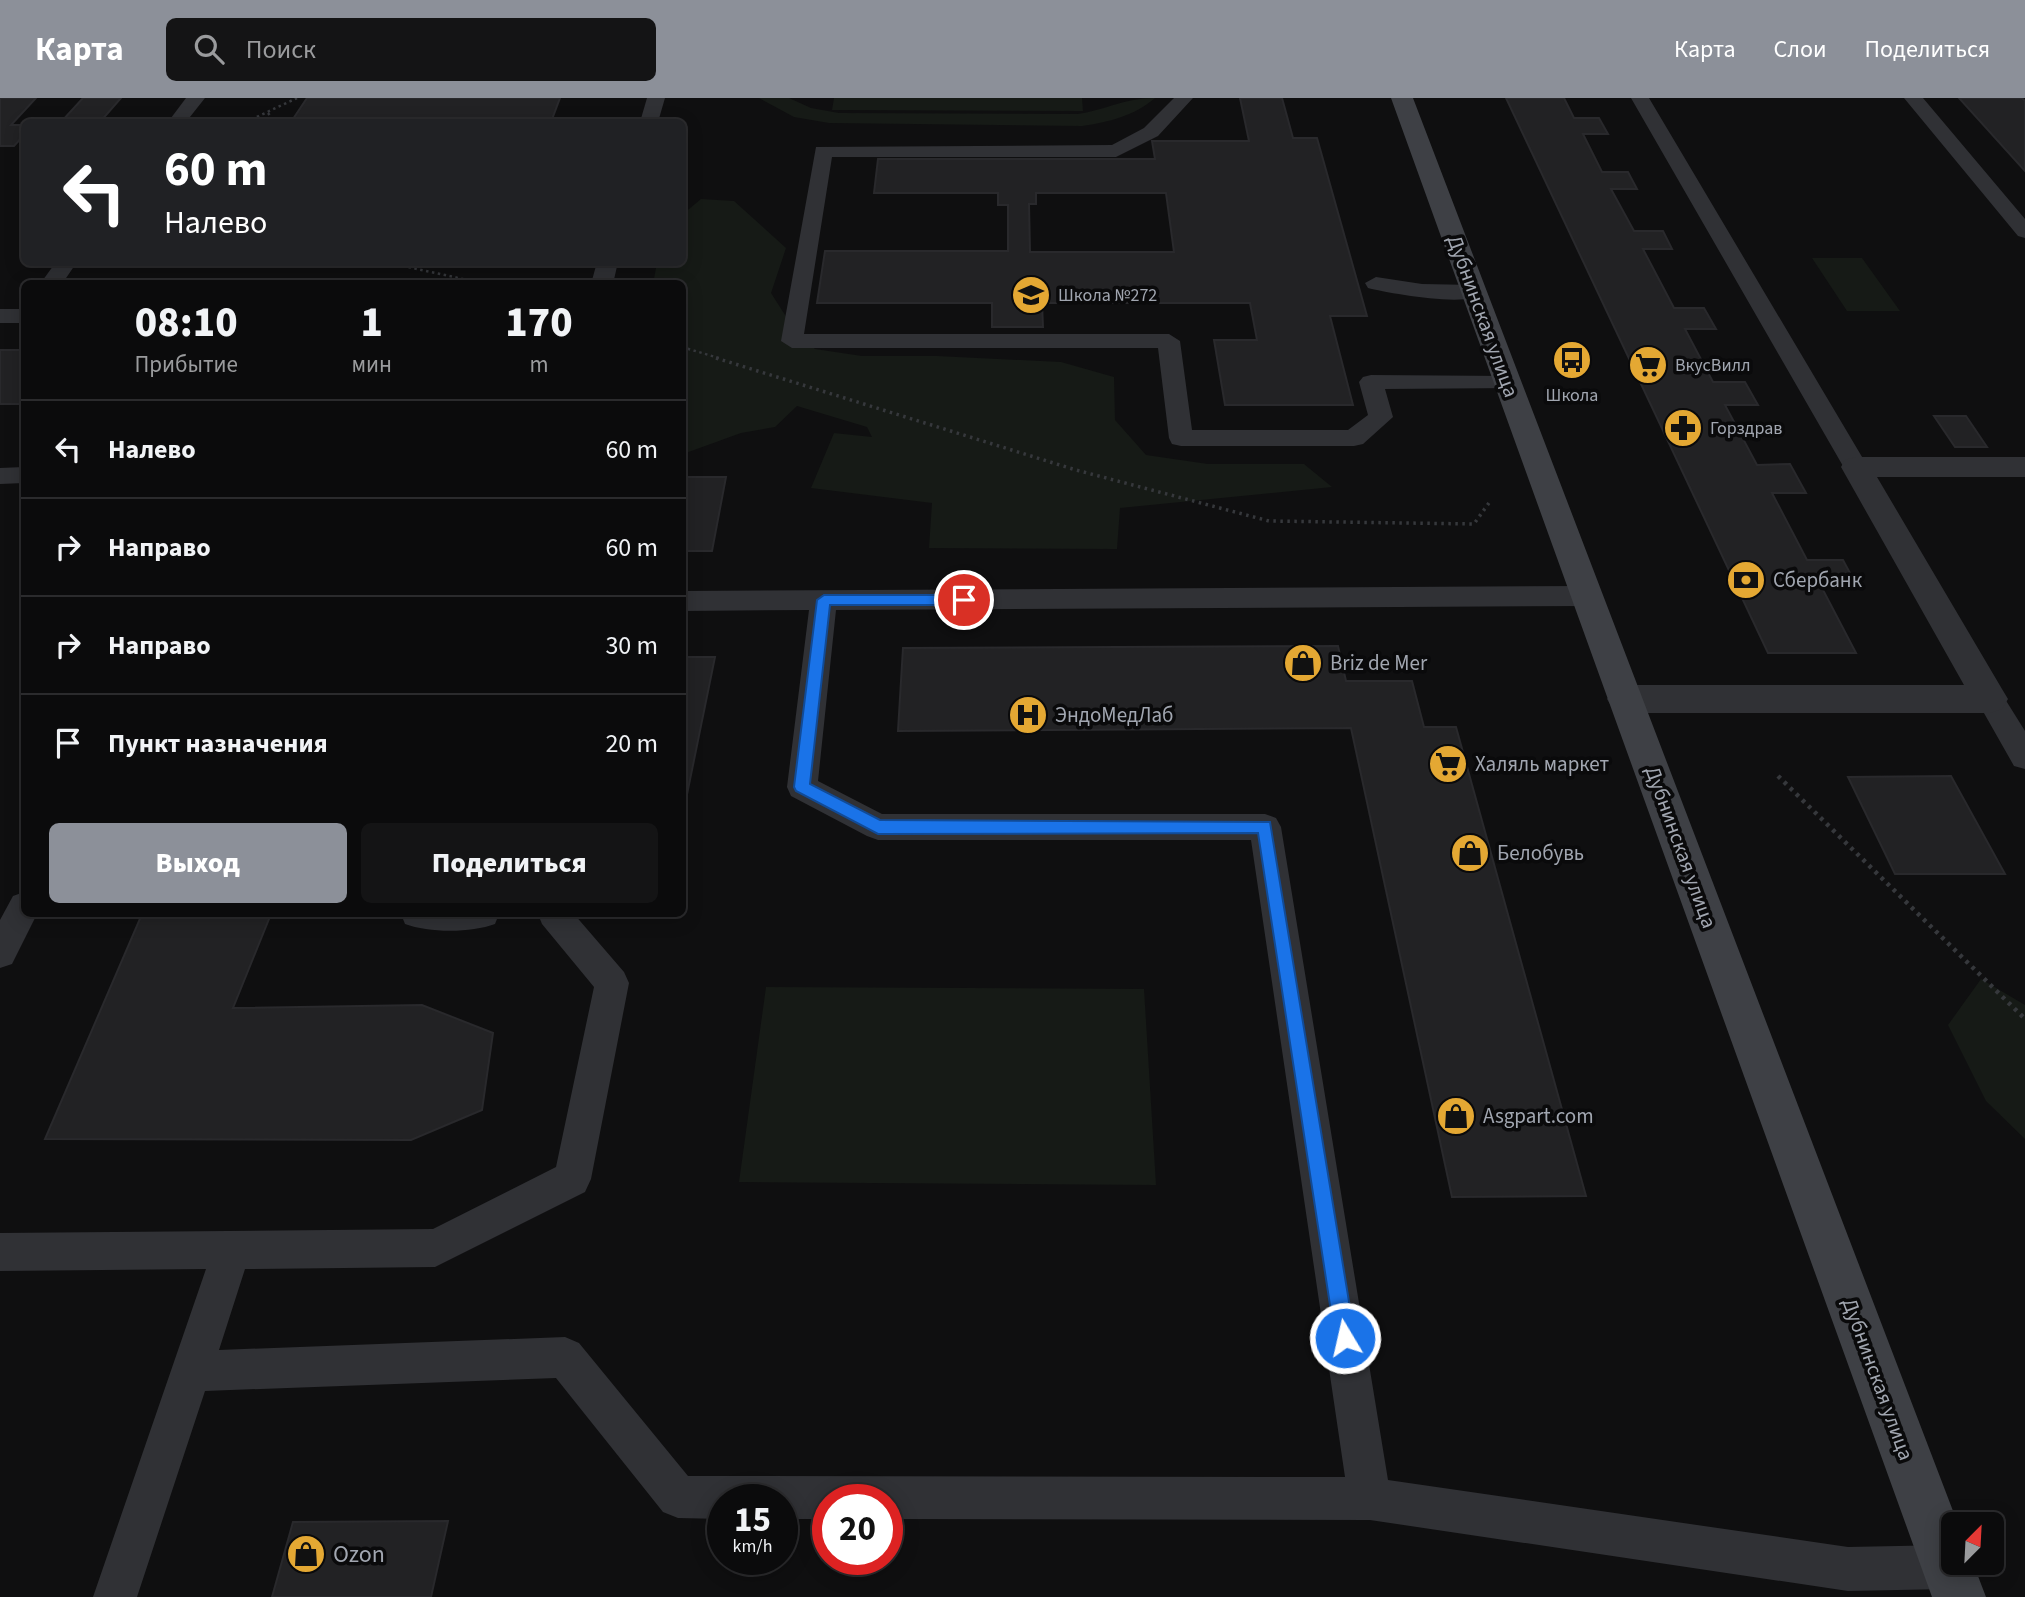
<!DOCTYPE html>
<html lang="ru">
<meta charset="utf-8">
<style>
:root{--surface:#0b0b0c;--page:#141415;--text:#f1f3f6;--muted:#9a9b9d;--line:#2b2b2d;--accent:#8c9099}
body{margin:0;font-family:"Source Sans 3",sans-serif;background:var(--page);color:var(--text);height:100vh;display:flex;flex-direction:column;font-size:26px;white-space:nowrap}
*{box-sizing:border-box;margin:0}
p{font-size:23px;color:var(--muted)}
.icon{flex:none;width:38px;height:38px;fill:none;stroke:currentColor;stroke-width:2;stroke-linecap:round;stroke-linejoin:round}
.map{position:relative;flex:1;overflow:hidden}
.panel{position:absolute;left:21px;top:182px;width:665px;height:637px;display:flex;flex-direction:column;background:var(--surface);border-radius:10px;box-shadow:0 4px 18px #0003,0 0 0 2px var(--line)}
.panel>*{flex:none}
.guide{position:absolute;left:21px;top:21px;width:665px;height:147px;border-radius:10px;box-shadow:0 4px 18px #0003,0 0 0 2px var(--line);background:#202124;color:#fff;overflow:hidden}
.needle{width:46px;rotate:24deg}
.fabs{position:absolute;left:1941px;top:1414px;display:grid;gap:14px}
.fabs a{display:grid;place-items:center;width:63px;height:63px;border-radius:10px;background:var(--surface);box-shadow:0 4px 18px #0003,0 0 0 2px var(--line);font-size:35px}
.speed{position:absolute;left:707px;top:1386px;display:flex;gap:14px;font-size:35px;font-weight:700;text-align:center}
.speed>*{display:grid;place-content:center;width:91px;height:91px;border-radius:50%;background:var(--surface);box-shadow:0 4px 18px #0003,0 0 0 2px var(--line);line-height:1}
.speed small{font-size:18px;font-weight:400}
.speed .limit{border:10px solid #d22;background:#fff;color:#111}
.pin{position:absolute;display:grid;place-items:center;width:60px;height:60px;color:#fff;margin:-30px;border:4px solid #fff;border-radius:50%;box-shadow:0 2px 7px #0007}
.me{position:absolute;width:77px;margin:-38px;rotate:351deg;stroke-linejoin:round;filter:drop-shadow(0 0 5px #0008)}
.turn{display:flex;align-items:center;gap:24px;height:147px;padding:0 28px;font-size:32px}
.turn .icon{width:91px;height:91px;stroke-width:2.5}
.turn b{display:block;font-size:49px;line-height:60px}
.eta{display:flex;justify-content:space-evenly;align-items:center;height:119px;text-align:center}
.eta b{font-size:42px;font-weight:800;line-height:49px}
.primary-button{display:flex;gap:14px;margin-top:auto;padding:14px 28px}
.primary-button a{flex:1;height:80px;border-radius:10px;background:var(--accent);color:#fff;font-size:28px;font-weight:800;line-height:80px;text-align:center}
.primary-button a+a{background:var(--page);color:var(--text)}
ul{padding:0;list-style:none}
li{display:flex;align-items:center;gap:21px;height:98px;padding:0 28px;border-top:2px solid var(--line)}
li div{flex:1}
li b{display:block;font-size:26px}
li em{font-style:normal}
header{display:flex;align-items:center;gap:42px;box-sizing:border-box;height:98px;padding:0 35px;background:var(--accent);color:#fff}
header strong{font-size:33px}
nav{display:flex;gap:38px;margin-inline-start:auto;font-size:24px}
.search{width:490px;height:63px;background:var(--page);display:flex;align-items:center;gap:18px;box-sizing:border-box;padding:0 24px;border-radius:10px;color:var(--muted);font-size:26px}
.map>svg:first-child{display:block}
</style>
<header>
<strong>Карта</strong>
<div class="search"><svg class="icon" aria-label="search" viewBox="0 0 24 24"><circle cx="10" cy="10" r="6"/><path d="M15 15l6 6"/></svg>Поиск</div>
<nav><a>Карта</a><a>Слои</a><a>Поделиться</a></nav>
</header>
<div class="map">
<svg width="2025" height="1499" viewBox="0 0 2025 1499">
<rect width="100%" height="100%" fill="#0f0f10"/>
<path fill="#161a16" d="M759,0H789L811,10L839,15L1077,16C1107,12 1123,0 1155,0C1134,18 1109,24 1082,28L829,25L794,19Z
M834,0H1082L1083,13L832,12Z
M701,101L734,103L786,150L771,195L794,231L815,251L862,258H937L1061,264L1114,279L1115,322L1146,357L1208,366H1304L1332,389L1120,410L1117,451L929,450L932,405L811,390L834,335L872,339L867,329L797,308L775,329L741,335L683,356L682,186H653L657,165L682,164L683,116Z
M1812,160H1862L1900,213H1847Z
M1981,881L2025,907V1041L1986,1003L1948,927Z
M766,889L1144,891L1156,1087L739,1084Z"/>
<path fill="#222224" stroke="#29292c" stroke-width="2" fill-rule="evenodd" d="M0,0H36L11,27H24V37L14,48H0Z
M83,0H121L100,24H61Z
M307,0H560L551,24H291Z
M1240,0H1282L1293,40H1317L1367,218H1330L1353,307H1225L1214,242H1257L1250,205H1042L1043,229H992V205H817L825,153H1008V107H998V95H874L878,61H1155L1152,43H1249ZM1036,95H1166L1174,154H1030L1029,106H1036Z
M1506,0H1564L1574,20H1599L1608,36H1583L1602,74H1628L1637,91H1611L1634,133H1663L1672,151H1643L1674,210H1704L1716,231H1685L1713,284H1745L1758,307H1725L1757,367L1790,366L1806,395H1772L1807,462H1843L1858,490H1822L1856,555H1768Z
M1959,0H2022L2025,3V73Z
M0,252H24V306H0Z
M1934,318H1966L1987,349H1955Z
M682,379H726L712,453H682Z
M1338,548L1346,583H1412L1424,629H1456L1586,1098L1452,1099L1351,630L898,633L903,550Z
M682,559H715L682,721Z
M1951,678L2005,776H1895L1848,679Z
M142,816H271L233,910L422,907L493,935L482,1012L411,1042L45,1041Z
M448,1423L431,1499H272L293,1424Z"/>
<g fill="none" stroke-linecap="round" stroke-linejoin="round">
<path stroke="#36383c" stroke-width="2.5" stroke-dasharray="2.5 3.5" stroke-linecap="butt" d="M268,15L275,24
M246,24L297,0
M385,164L486,186
M682,249L722,261"/>
<path stroke="#36383c" stroke-width="3.5" stroke-dasharray="2.5 4.5" stroke-linecap="butt" d="M716,260L1076,372L1269,423L1474,426L1491,402"/>
<path stroke="#36383c" stroke-width="4.5" stroke-dasharray="3.5 5" stroke-linecap="butt" d="M1778,678L2025,921"/>
<path fill="#303135" fill-rule="evenodd" d="M186,0H205L186,24H168Z
M647,0H665L658,24H640Z
M1174,0H1193L1158,38L1116,59H832L804,236H1169L1180,243L1192,332H1348L1368,317L1359,284L1363,279L1371,277L1508,278L1516,280L1520,285L1516,290L1385,291L1393,319L1363,346L1354,348H1181L1172,346L1169,340L1158,250H792L781,243L816,49L1112,47L1144,30Z
M1631,0H1649L1868,369L1865,375H1847Z
M1904,0H1923L2025,121V140L2018,138Z
M56,164H77L62,186H40Z
M597,164H618L613,186H591Z
M1376,179L1422,186L1474,187L1485,194C1473,211 1388,195 1368,190L1365,185Z
M0,211H24V225H0Z
M24,369V385L0,386V370Z
M1587,488L1597,491L1601,498L1597,505L1587,508L836,512L818,683L882,716H1265L1276,720L1281,729L1388,1382L1848,1449L1948,1447L1953,1449V1465H1968L1970,1469L1964,1485L1948,1491L1848,1493L1370,1422L887,1421V1402H828V1421H782V1402H723V1421L678,1420L663,1414L556,1280L205,1293L137,1499H93L206,1171L0,1173V1135L433,1131L556,1069L594,889L542,826L538,816H574L624,874L629,885L591,1081L585,1094L435,1169L245,1171L219,1252L565,1239L579,1245L688,1378L1345,1379L1251,742H878L867,738L791,698L787,689L809,512L682,513V493Z
M1990,590L2000,593L2025,633V671L2014,668L1976,601L1980,593Z
M24,794V816H37L12,866L0,870V822L13,798Z
M401,816H499L495,826C471,835 429,835 405,826Z"/>
<path fill="#303135" fill-rule="evenodd" d="M1856,359H2025V379H1877L2002,591L2008,601L2002,611L1990,615H1625L1613,611L1607,601L1613,591L1625,587H1964L1841,369L1845,362Z"/>
<path fill="#3e4045" fill-rule="evenodd" d="M1391,0H1413L1958,1426H1953V1465H1973L1986,1499H1932Z"/>
</g>
<path fill="#1a73e8" stroke="#114b97" stroke-width="2" d="M824,497H964L971,502L964,507H830L810,686L880,722L1270,724L1355,1240L1352,1247L1345,1250L1338,1247L1335,1240L1258,735L878,736L796,693L794,689L817,502Z"/>
<defs>
<symbol id="school-disc" viewBox="-11 -11 22 22"><circle r="9.5" fill="#e4a833" stroke="#0a0a0b"/><path d="M0-5L7-2L0 1L-7-2ZM-4 1L0 2.5L4 1V4Q0 6-4 4Z" fill="#111"/></symbol>
<symbol id="bus-disc" viewBox="-11 -11 22 22"><circle r="9.5" fill="#e4a833" stroke="#0a0a0b"/><path d="M-5-6H5V4H4V6H2V4H-2V6H-4V4H-5ZM-3.5-4V0h7V-4ZM-3.5 1.2v1.5H-2V1.2ZM2 1.2v1.5H3.5V1.2Z" fill="#111"/></symbol>
<symbol id="supermarket-disc" viewBox="-11 -11 22 22"><circle r="9.5" fill="#e4a833" stroke="#0a0a0b"/><path d="M-6-5.5h2.5l.6 2H6L4.5 2H-2.5L-4.4-4H-6ZM-1.5 3.2a1.3 1.3 0 1 0 .1 0ZM3 3.2a1.3 1.3 0 1 0 .1 0Z" fill="#111"/></symbol>
<symbol id="pharmacy-disc" viewBox="-11 -11 22 22"><circle r="9.5" fill="#e4a833" stroke="#0a0a0b"/><path d="M-2-6h4v4h4v4h-4v4h-4v-4h-4v-4h4Z" fill="#111"/></symbol>
<symbol id="bank-disc" viewBox="-11 -11 22 22"><circle r="9.5" fill="#e4a833" stroke="#0a0a0b"/><path d="M-6-4H6V4H-6ZM0-2.3a2.3 2.3 0 1 0 0 4.6a2.3 2.3 0 1 0 0-4.6Z" fill="#111"/></symbol>
<symbol id="shop-disc" viewBox="-11 -11 22 22"><circle r="9.5" fill="#e4a833" stroke="#0a0a0b"/><path d="M-5-2.5h2.3a2.7 3.5 0 0 1 5.4 0H5L5.5 6h-11ZM-1.5-2.5h3a1.5 2.3 0 0 0-3 0Z" fill="#111"/></symbol>
<symbol id="hospital-disc" viewBox="-11 -11 22 22"><circle r="9.5" fill="#e4a833" stroke="#0a0a0b"/><path d="M-5-5h3v3.5h4V-5h3V5h-3V1.5h-4V5h-3Z" fill="#111"/></symbol>
</defs>
<g fill-rule="evenodd">
<use href="#school-disc" x="1009" y="175" width="44" height="44"/>
<use href="#bus-disc" x="1550" y="240" width="44" height="44"/>
<use href="#supermarket-disc" x="1626" y="245" width="44" height="44"/>
<use href="#pharmacy-disc" x="1661" y="308" width="44" height="44"/>
<use href="#bank-disc" x="1724" y="460" width="44" height="44"/>
<use href="#shop-disc" x="1281" y="543" width="44" height="44"/>
<use href="#hospital-disc" x="1006" y="595" width="44" height="44"/>
<use href="#supermarket-disc" x="1426" y="644" width="44" height="44"/>
<use href="#shop-disc" x="1448" y="733" width="44" height="44"/>
<use href="#shop-disc" x="1434" y="996" width="44" height="44"/>
<use href="#shop-disc" x="284" y="1434" width="44" height="44"/>
</g>
<g text-anchor="middle" stroke-width="7" stroke-linejoin="round" paint-order="stroke">
<g font-size="18" fill="#a1a6b0" stroke="#0a0a0b" text-anchor="start">
<text x="1058" y="203">Школа №272</text>
<text x="1675" y="273">ВкусВилл</text>
<text x="1572" y="303" text-anchor="middle">Школа</text>
<text x="1710" y="336">Горздрав</text>
</g>
<g font-size="21" fill="#a1a6b0" stroke="#0a0a0b">
<text transform="translate(1483 218) rotate(70)" y="7">Дубнинская улица</text>
<text transform="translate(1681 749) rotate(70)" y="7">Дубнинская улица</text>
<text transform="translate(1878 1281) rotate(70)" y="7">Дубнинская улица</text>
</g>
<g font-size="21" fill="#a1a6b0" stroke="#0a0a0b" text-anchor="start">
<text x="1773" y="489">Сбербанк</text>
<text x="1330" y="572">Briz de Mer</text>
<text x="1055" y="624">ЭндоМедЛаб</text>
<text x="1475" y="673">Халяль маркет</text>
<text x="1497" y="762">Белобувь</text>
<text x="1483" y="1025">Asgpart.com</text>
</g>
<g font-size="24" fill="#a1a6b0" stroke="#0a0a0b" text-anchor="start">
<text x="333" y="1464">Ozon</text>
</g>
</g>
</svg>
<div class="fabs">
<a><svg class="needle" viewBox="-14 -14 28 28"><path d="M0-13l5 13h-10z" fill="#e53935"/><path d="M0 13l5-13h-10z" fill="#9a9b9d"/></svg></a>
</div>
<div class="speed"><div>15<small>km/h</small></div><div class="limit">20</div></div>
<div class="pin" style="left:964px;top:502px;background:#d93025"><svg class="icon" aria-label="arrive" viewBox="0 0 24 24"><path d="M6 21V4h12l-3 4 3 4H6"/></svg></div>
<svg class="me" style="left:1345px;top:1240px" viewBox="-20 -20 40 40"><circle r="17" fill="#1a73e8" stroke="#fff" stroke-width="3"/><path d="M0-11L8 9 0 5-8 9z" fill="#fff"/></svg>
<div class="guide">
<div class="turn"><svg class="icon" aria-label="left" viewBox="0 0 24 24"><path d="M17 20v-9H6M10 6l-5 5 5 5"/></svg><div><b>60 m</b>Налево</div></div>
</div>
<section class="panel">
<div class="eta">
<div><b>08:10</b><p>Прибытие</p></div>
<div><b>1</b><p>мин</p></div>
<div><b>170</b><p>m</p></div>
</div>
<ul>
<li><svg class="icon" aria-label="left" viewBox="0 0 24 24"><path d="M17 20v-9H6M10 6l-5 5 5 5"/></svg><div><b>Налево</b></div><em>60 m</em></li>
<li><svg class="icon" aria-label="right" viewBox="0 0 24 24"><path d="M7 20v-9h11M14 6l5 5-5 5"/></svg><div><b>Направо</b></div><em>60 m</em></li>
<li><svg class="icon" aria-label="right" viewBox="0 0 24 24"><path d="M7 20v-9h11M14 6l5 5-5 5"/></svg><div><b>Направо</b></div><em>30 m</em></li>
<li><svg class="icon" aria-label="arrive" viewBox="0 0 24 24"><path d="M6 21V4h12l-3 4 3 4H6"/></svg><div><b>Пункт назначения</b></div><em>20 m</em></li>
</ul>
<div class="primary-button"><a>Выход</a><a>Поделиться</a></div>
</section>
</div>
